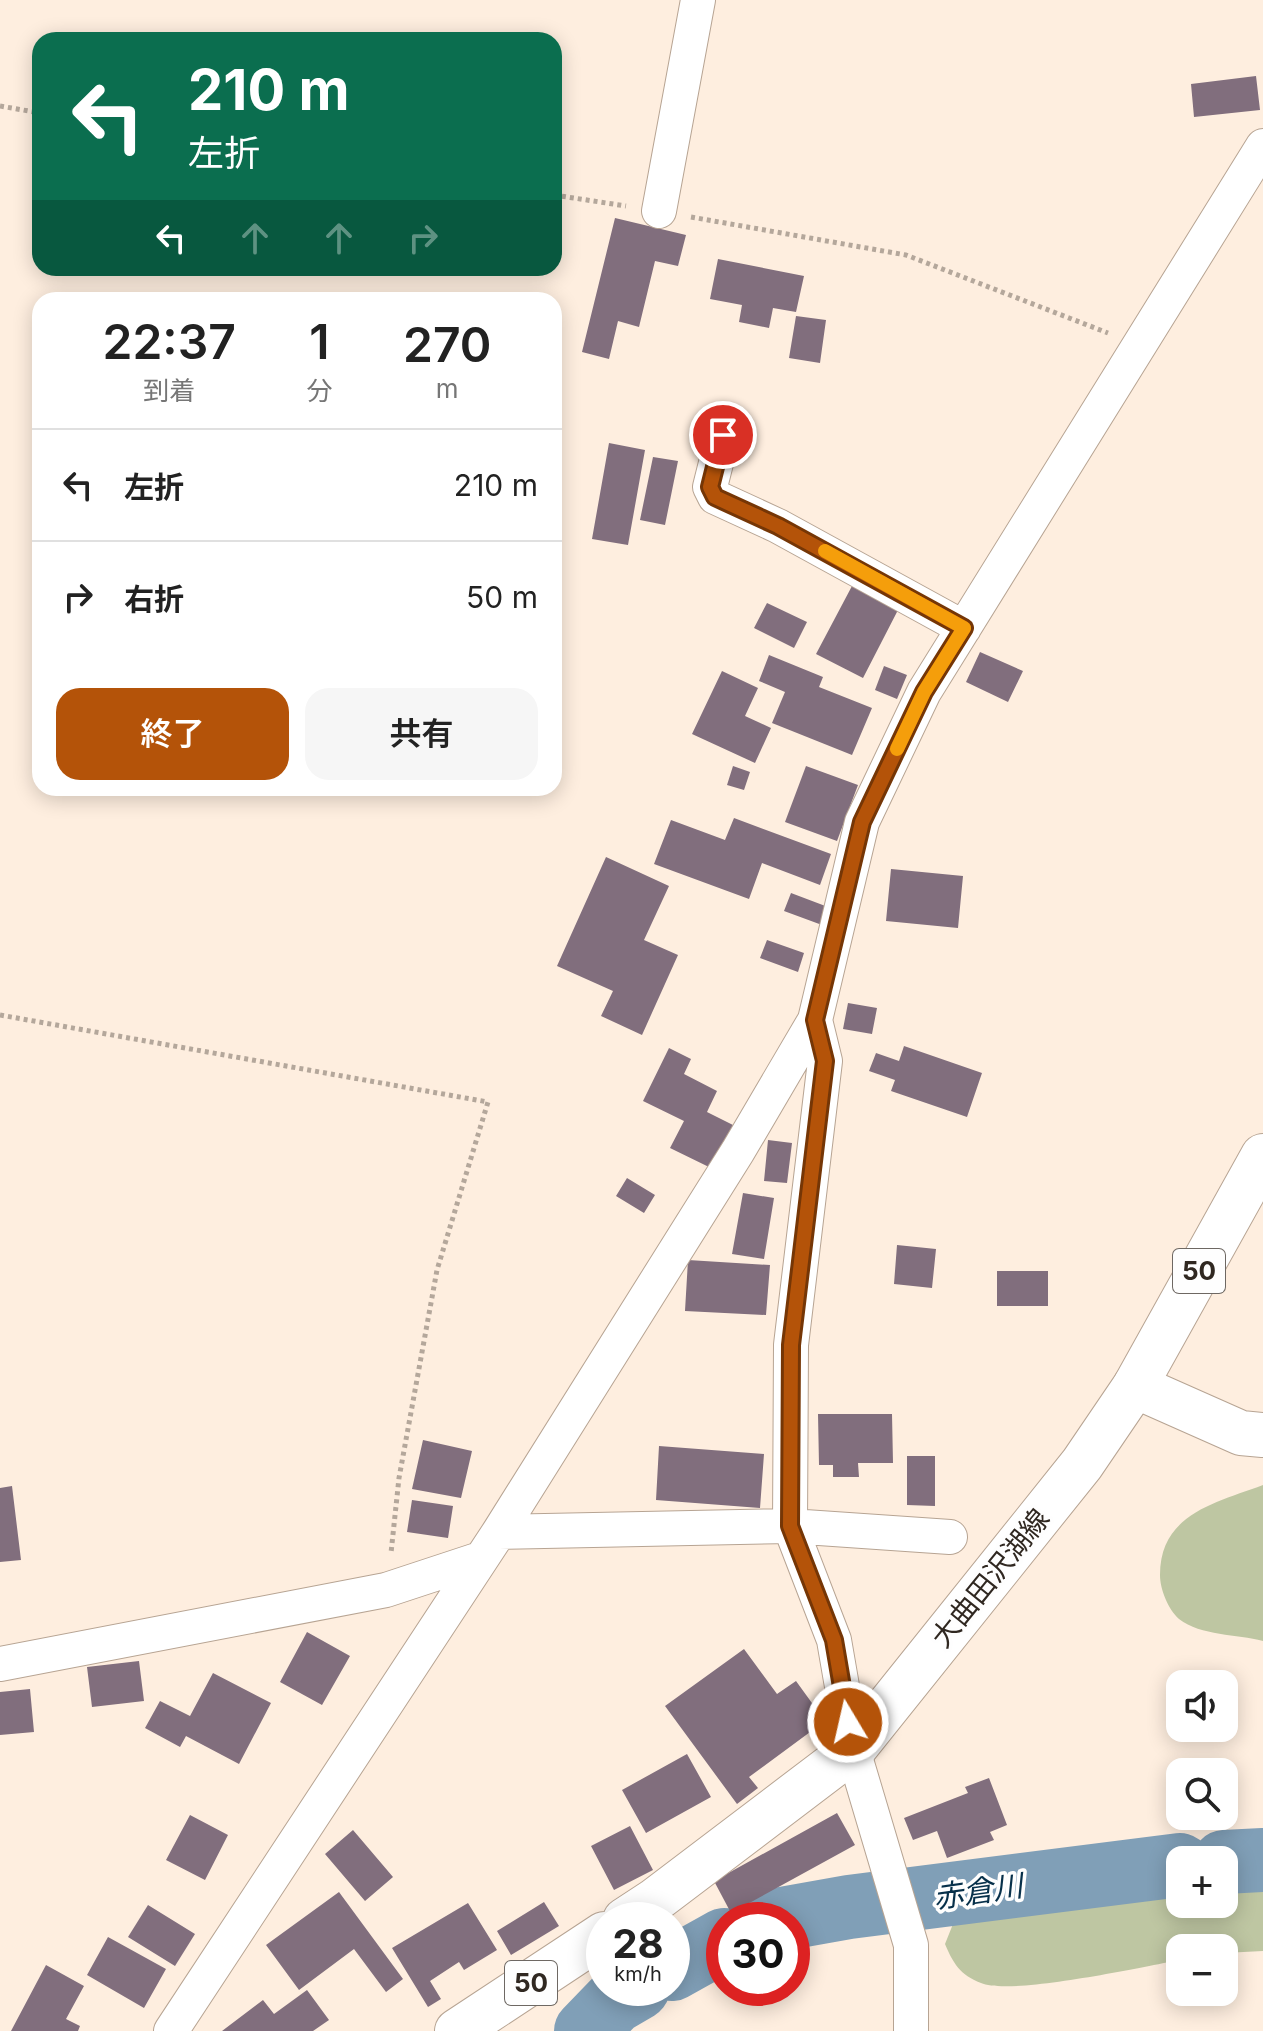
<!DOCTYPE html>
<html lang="ja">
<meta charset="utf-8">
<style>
:root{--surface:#fff;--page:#f6f6f6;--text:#222;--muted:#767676;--line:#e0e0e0;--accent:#b45309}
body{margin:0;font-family:Inter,"Noto Sans JP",sans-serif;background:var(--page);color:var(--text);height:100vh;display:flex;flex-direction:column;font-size:30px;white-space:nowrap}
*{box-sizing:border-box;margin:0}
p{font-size:26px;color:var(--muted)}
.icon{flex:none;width:44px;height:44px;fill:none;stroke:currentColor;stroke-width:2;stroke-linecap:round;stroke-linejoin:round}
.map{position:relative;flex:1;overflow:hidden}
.side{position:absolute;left:32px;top:292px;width:530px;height:504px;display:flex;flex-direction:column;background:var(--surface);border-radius:24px;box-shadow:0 4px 20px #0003}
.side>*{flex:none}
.hud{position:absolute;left:32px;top:32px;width:530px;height:244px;border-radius:24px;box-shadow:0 4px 20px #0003;background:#0b6e4f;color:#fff;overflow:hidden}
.buttons{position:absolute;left:1166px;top:1670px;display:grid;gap:16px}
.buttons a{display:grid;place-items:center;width:72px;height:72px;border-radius:16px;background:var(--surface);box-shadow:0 4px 20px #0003;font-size:40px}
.speed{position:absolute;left:586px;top:1902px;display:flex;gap:16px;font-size:40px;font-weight:700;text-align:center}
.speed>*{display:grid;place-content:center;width:104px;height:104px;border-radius:50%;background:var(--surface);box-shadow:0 4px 20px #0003;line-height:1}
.speed small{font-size:20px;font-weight:400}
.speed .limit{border:12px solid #d22;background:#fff;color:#111}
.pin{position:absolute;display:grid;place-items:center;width:68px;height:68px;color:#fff;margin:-34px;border:4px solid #fff;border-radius:50%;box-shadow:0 2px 8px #0007}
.me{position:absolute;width:88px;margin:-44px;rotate:351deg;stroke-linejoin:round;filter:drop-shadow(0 0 6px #0008)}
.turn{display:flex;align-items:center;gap:28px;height:168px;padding:0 24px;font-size:36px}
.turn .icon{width:104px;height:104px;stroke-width:2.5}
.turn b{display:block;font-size:56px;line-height:68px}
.lanes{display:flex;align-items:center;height:76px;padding:0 24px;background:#0003;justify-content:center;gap:40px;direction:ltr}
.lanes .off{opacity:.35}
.eta{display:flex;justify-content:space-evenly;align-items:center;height:136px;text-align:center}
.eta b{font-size:48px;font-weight:600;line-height:56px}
.action{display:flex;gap:16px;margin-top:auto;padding:16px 24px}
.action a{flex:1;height:92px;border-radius:24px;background:var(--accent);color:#fff;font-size:32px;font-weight:600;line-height:92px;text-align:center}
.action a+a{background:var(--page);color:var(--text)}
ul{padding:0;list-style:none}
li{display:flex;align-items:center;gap:24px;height:112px;padding:0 24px;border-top:2px solid var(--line)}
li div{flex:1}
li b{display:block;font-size:30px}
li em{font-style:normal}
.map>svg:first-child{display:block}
</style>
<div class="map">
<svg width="1263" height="2031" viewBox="0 0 1263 2031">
<rect width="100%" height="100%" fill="#feeedf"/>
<path fill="#bec6a2" d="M1263,1485V1641C1237,1634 1201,1636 1179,1619C1168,1609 1160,1589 1160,1575C1160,1514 1215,1503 1263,1485Z
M1263,1873V1951L1224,1953V1948H1180V1960C1142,1967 1010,1996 981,1983C960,1975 953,1963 945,1944L953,1924L987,1909L1038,1901L1105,1904L1180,1896V1904H1224V1884Z"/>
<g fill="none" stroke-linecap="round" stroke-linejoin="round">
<path stroke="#809fb7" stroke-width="64" d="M1224,1862L1263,1860
M776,1920L849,1907L1180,1865
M672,1969L724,1940
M586,2031L614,2002L638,1988"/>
</g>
<path fill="#816e7d" d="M1256,76L1260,110L1194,117L1191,84Z
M615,218L686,235L678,266L655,261L639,327L618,321L609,359L582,352Z
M718,259L804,276L796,312L773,308L769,328L739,322L742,305L710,299Z
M796,316L826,320L820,363L789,358Z
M609,443L645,450L628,545L592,539Z
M653,457L678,461L665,525L640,520Z
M852,586L898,610L863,678L816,654Z
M767,603L807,622L794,648L754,628Z
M980,652L1023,671L1008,702L966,682Z
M769,655L823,677L819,687L872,708L852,755L772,723L785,692L759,681Z
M884,666L907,675L897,699L875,690Z
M722,671L758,688L745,716L771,728L755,763L692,734Z
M733,766L750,772L744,790L727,785Z
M806,766L858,785L837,841L785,822Z
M734,818L831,854L820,885L762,863L749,899L654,864L671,820L725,840Z
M606,857L669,886L644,940L678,955L642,1035L601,1016L613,991L557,966Z
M891,869L963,876L958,928L886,921Z
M791,893L828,907L822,925L784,911Z
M767,940L804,953L798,972L760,958Z
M848,1003L877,1008L872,1034L843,1029Z
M904,1046L982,1073L967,1117L891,1091L895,1080L869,1071L876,1053L899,1061Z
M669,1048L691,1059L684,1074L717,1091L707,1112L733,1125L711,1168L670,1148L684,1121L643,1101Z
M768,1140L792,1143L787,1183L764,1181Z
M627,1178L655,1195L644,1213L616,1196Z
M743,1193L774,1198L764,1259L732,1254Z
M897,1245L936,1249L932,1288L894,1284Z
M688,1260L770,1265L766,1315L685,1311Z
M997,1271H1048V1306H997Z
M818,1414H892L893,1463H858L859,1477H833V1465H819Z
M423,1440L472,1451L461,1498L412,1489Z
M659,1446L764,1454L760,1508L656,1500Z
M907,1456H935V1506L907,1505Z
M12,1486L21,1560L0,1562V1488Z
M412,1500L453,1506L448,1538L407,1532Z
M307,1632L350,1656L322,1705L280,1682Z
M744,1649L777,1694L796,1681L825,1721L749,1777L758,1788L737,1804L665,1706Z
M139,1661L144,1701L92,1707L87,1667Z
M213,1673L271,1703L239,1764L186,1736L180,1747L145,1728L160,1701L190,1716Z
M30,1689L34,1732L0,1735V1692Z
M687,1754L711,1797L646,1833L622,1790Z
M989,1778L1007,1825L990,1832L994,1840L947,1858L937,1831L913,1840L904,1818L968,1793L965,1787Z
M837,1813L855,1845L731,1913L714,1881Z
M190,1815L228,1835L205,1880L166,1860Z
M630,1826L653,1870L614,1890L591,1846Z
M353,1830L393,1877L365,1901L325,1854Z
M339,1892L403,1979L386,1992L354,1949L299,1990L266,1945Z
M544,1902L559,1926L511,1955L497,1931Z
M468,1903L497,1950L464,1970L459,1962L430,1981L441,1999L428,2007L392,1948Z
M148,1905L195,1934L175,1966L128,1937Z
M108,1937L166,1969L144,2008L87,1975Z
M46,1965L84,1986L66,2019L80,2026L78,2031H11Z
M307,1990L329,2020L313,2031H222L263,2000L274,2014Z"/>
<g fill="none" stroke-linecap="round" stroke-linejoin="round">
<defs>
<path id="minor" d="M659,211L698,0
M723,435L710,487L715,497L778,526L964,628
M815,1020L825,1061L791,1345L790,1526L834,1640L853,1750L911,1945V2031
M499,1532L790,1526L950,1537
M0,1664L386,1590L480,1559
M171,2031L499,1532L738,1151L815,1020L862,822L924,692L1263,146"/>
<path id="tertiary" d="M1135,1386L1241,1433L1263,1435"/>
<path id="primary" d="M625,1920L654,1901L853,1750L1082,1464L1135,1386L1263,1156
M457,2031L604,1934"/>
</defs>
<use href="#minor" stroke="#b7a493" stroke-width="36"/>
<use href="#tertiary" stroke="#b7a493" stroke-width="46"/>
<use href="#primary" stroke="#b7a493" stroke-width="46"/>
<path stroke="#b4a79b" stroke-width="5" stroke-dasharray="4 4" stroke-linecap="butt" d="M0,106L40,113
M554,195L626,206
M691,217L906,255L1108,333
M0,1015L488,1102L437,1270L399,1478L391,1553"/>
<use href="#minor" stroke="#fff" stroke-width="34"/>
<use href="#tertiary" stroke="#fff" stroke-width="44"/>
<use href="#primary" stroke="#fff" stroke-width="44"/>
</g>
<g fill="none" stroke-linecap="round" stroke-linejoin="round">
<defs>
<path id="route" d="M723,435L710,487L715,497L778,526L964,628L924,692L862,822L815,1020L825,1061L791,1345L790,1526L834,1640L848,1722"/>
</defs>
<use href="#route" stroke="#753606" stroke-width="20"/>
<use href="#route" stroke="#b45309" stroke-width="14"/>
<path stroke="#f59e0b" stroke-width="14" d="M825,551L964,628L924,692L897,749"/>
</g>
<g text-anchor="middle" stroke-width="7" stroke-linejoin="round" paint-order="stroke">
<g fill="#fefefe" stroke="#6e6863" stroke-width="2">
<rect x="1173" y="1249" width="52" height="44" rx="6"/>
<rect x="505" y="1961" width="52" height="44" rx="6"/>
</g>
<g font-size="26" font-weight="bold" fill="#302821">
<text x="1199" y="1280">50</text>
<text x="531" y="1992">50</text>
</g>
<g font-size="28" fill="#302821" stroke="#fefefe">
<text transform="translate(990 1578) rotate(-51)" y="10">大曲田沢湖線</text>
</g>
<g font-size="30" font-style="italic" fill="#07304a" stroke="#fefefe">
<text transform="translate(978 1892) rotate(-8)" y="10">赤倉川</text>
</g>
</g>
</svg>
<div class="buttons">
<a><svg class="icon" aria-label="sound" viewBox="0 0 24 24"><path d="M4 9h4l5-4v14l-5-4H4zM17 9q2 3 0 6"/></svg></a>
<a><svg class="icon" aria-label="search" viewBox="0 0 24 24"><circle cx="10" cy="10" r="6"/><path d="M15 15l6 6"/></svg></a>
<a>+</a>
<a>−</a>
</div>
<div class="speed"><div>28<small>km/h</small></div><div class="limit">30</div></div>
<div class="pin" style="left:723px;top:435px;background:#d93025"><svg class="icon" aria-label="arrive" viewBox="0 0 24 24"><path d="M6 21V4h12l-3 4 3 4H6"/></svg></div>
<svg class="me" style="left:848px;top:1722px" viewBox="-20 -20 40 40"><circle r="17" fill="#b45309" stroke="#fff" stroke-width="3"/><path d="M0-11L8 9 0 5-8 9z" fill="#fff"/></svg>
<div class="hud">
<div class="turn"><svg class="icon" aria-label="left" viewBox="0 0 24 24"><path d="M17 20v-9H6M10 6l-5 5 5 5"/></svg><div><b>210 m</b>左折</div></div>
<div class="lanes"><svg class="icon" aria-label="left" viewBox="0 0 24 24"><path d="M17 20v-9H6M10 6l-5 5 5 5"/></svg><svg class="icon off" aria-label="ahead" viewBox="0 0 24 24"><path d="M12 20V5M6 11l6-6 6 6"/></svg><svg class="icon off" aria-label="ahead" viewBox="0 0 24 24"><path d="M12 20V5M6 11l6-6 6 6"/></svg><svg class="icon off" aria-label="right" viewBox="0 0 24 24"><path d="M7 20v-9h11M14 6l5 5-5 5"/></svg></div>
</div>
<section class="side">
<div class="eta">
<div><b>22:37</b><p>到着</p></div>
<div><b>1</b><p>分</p></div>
<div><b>270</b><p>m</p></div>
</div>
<ul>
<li><svg class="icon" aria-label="left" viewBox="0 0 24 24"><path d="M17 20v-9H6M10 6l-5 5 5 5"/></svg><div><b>左折</b></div><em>210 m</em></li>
<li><svg class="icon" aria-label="right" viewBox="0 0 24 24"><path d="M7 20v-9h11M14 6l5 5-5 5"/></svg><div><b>右折</b></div><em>50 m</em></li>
</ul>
<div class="action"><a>終了</a><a>共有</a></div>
</section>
</div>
